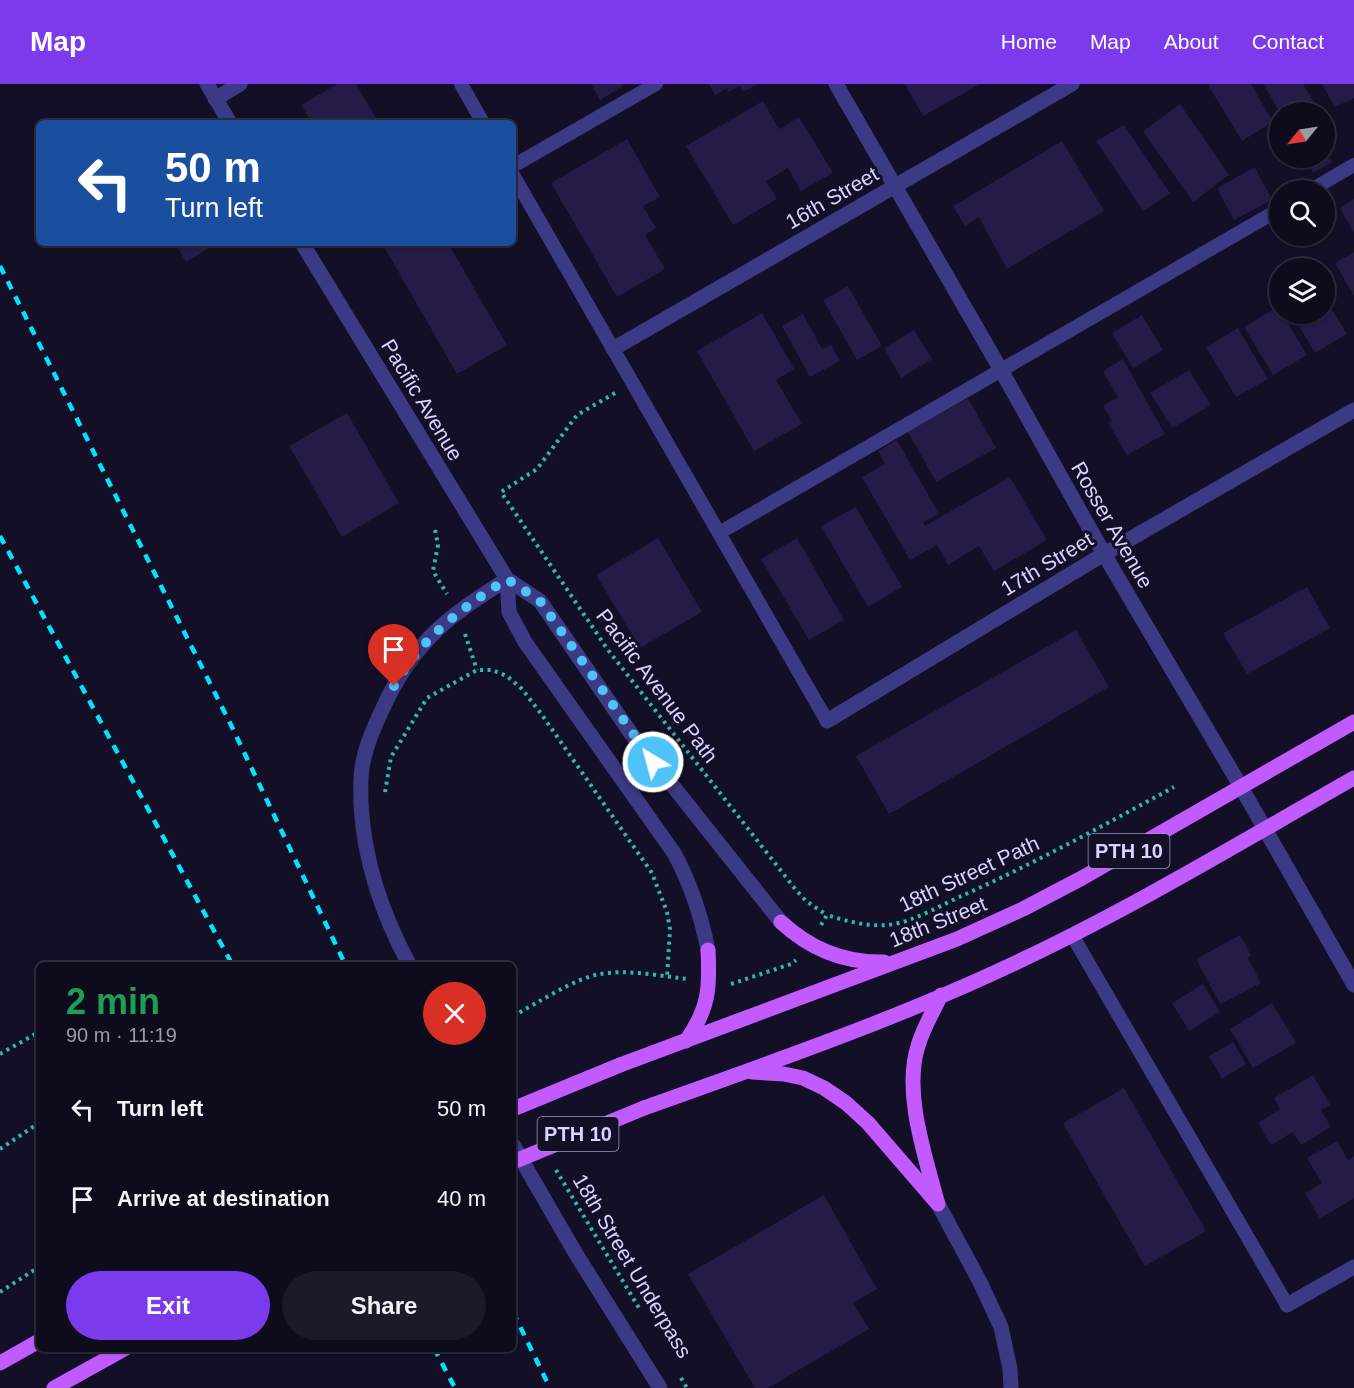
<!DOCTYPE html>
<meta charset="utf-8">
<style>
:root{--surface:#0e0b1c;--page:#1c1929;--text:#f1f3f6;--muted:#9b9ba3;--line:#2e2b3b;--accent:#7c3aed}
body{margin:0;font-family:Helvetica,sans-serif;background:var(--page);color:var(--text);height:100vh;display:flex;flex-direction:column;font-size:22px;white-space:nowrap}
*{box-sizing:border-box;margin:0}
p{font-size:20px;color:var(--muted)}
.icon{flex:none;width:33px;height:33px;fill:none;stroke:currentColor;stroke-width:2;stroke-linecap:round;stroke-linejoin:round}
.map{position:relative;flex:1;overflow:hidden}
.details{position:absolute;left:36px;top:878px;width:480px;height:390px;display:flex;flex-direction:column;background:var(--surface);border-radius:9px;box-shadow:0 2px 4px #0004,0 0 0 2px var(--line)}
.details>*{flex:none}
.banner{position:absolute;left:36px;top:36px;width:480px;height:126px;border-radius:9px;box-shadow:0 2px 4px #0004,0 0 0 2px var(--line);background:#1a4fa0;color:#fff;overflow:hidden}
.needle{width:39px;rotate:240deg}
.controls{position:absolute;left:1269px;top:18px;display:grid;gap:12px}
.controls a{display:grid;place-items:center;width:66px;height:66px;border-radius:50%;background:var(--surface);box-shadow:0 2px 4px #0004,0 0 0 2px var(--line);font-size:30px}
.pin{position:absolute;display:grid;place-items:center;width:51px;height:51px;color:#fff;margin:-62px -26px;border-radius:50% 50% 50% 0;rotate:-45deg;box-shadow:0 0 6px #0007}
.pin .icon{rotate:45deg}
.me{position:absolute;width:66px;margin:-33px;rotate:323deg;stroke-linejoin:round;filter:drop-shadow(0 0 4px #0008)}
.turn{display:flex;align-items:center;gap:21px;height:126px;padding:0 30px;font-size:27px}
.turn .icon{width:78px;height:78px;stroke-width:2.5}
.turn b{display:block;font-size:42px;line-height:51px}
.round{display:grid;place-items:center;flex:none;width:63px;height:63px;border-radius:32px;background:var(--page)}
.overview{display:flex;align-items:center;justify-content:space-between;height:102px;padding:0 30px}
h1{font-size:36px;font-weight:700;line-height:45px;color:#1e9e55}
.button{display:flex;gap:12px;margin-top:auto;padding:12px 30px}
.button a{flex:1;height:69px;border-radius:36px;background:var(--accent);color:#fff;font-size:24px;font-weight:700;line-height:69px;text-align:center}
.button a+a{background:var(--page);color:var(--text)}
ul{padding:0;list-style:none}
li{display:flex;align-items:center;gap:18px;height:90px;padding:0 30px}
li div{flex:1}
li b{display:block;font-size:22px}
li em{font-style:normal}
header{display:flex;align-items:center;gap:36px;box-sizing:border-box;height:84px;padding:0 30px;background:var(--accent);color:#fff}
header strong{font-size:28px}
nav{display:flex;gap:33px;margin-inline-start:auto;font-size:21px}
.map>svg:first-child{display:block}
</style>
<header>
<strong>Map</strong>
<nav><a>Home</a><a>Map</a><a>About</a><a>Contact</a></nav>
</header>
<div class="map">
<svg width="1354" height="1304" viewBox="0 0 1354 1304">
<rect width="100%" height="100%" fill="#130f26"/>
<path fill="#241b47" d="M337,0H356L379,39H312L301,21Z
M591,0H622L623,2L600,16Z
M709,0H758L743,8L740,2L728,8L727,4L715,11Z
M905,0H980L923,32Z
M1210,0H1251L1273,38L1242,57L1208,1Z
M1263,0H1303L1316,22L1305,28H1280Z
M1322,0H1354V14L1335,23Z
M763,17L779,45L799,33L833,89L801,107L788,84L766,97L777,115L733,141L686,62Z
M1180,20L1229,91L1193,118L1143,47Z
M1124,41L1170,109L1143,127L1096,57Z
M627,55L660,113L643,122L656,144L645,151L665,185L617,213L551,99Z
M1062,57L1104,127L1007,185L979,133L965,142L953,122Z
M1324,65L1332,78L1313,89L1304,74H1324Z
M1255,83L1272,116L1234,136L1217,104Z
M1354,115V149L1340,124Z
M175,159H218L186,178Z
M382,159H448L507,261L457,290Z
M1354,168V212L1335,179Z
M848,202L882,262L857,276L823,216Z
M1324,213L1347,250L1315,269L1292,230H1324Z
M1278,223L1280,230H1282L1307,271L1273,291L1244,243Z
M762,229L794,285L776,296L802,340L754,367L697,267Z
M803,230L822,265L831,261L840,277L810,293L782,242Z
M1142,231L1163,266L1133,284L1112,249Z
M1238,244L1268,295L1236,313L1206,263Z
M914,246L932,275L901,294L884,264Z
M1123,275L1165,350L1127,371L1108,339L1112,337L1103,322L1118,313L1103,287Z
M1189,286L1211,321L1172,344L1150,309Z
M968,314L996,364L936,398L908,348Z
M347,329L399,419L342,453L289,362Z
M897,356L939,430L923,438L925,442L1010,393L1047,456L994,487L979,462L948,481L937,461L910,476L862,393L885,380L878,367Z
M856,423L902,503L868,523L821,442Z
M658,454L702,528L640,564L596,491Z
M797,454L844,536L809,556L761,475Z
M1307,503L1330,544L1247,590L1223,549Z
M1076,546L1109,603L889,730L856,672Z
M1240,851L1251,871L1248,874L1261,899L1220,920L1196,875Z
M1203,900L1220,928L1189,947L1172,919Z
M1272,919L1296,959L1253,984L1230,945Z
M1233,958L1246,980L1222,995L1209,972Z
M1313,991L1330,1021L1321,1026L1331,1043L1301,1061L1293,1048L1271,1061L1258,1039L1280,1025L1274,1014Z
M1124,1004L1206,1147L1145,1182L1063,1039Z
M1337,1057L1348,1076L1354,1072V1114L1320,1135L1305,1109L1322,1099L1307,1074Z
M824,1111L877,1205L853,1219L869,1245L768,1304H755L688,1190Z"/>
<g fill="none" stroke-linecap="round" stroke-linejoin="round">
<path stroke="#2fb8b0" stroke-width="4" stroke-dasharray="3 4.5" stroke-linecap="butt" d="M615,309L577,331L537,385L501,408L608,566L796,806L806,817L827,831
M435,446L438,461L433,487L447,510
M465,550L477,586
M385,708L391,673L427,614L477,586H492L507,592L522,605L542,631L652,789L667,828L670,845L667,893
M821,841L827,831C849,838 875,845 899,839C920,834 945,819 966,810C1037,778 1106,740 1174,703
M731,900L791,880L796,876
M513,932C538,919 573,895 600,890C628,885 659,892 687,895
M0,970L39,948
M0,1065L39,1039
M556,1086L639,1224
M0,1208L39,1183
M681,1294L687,1304"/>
<path stroke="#3d3a85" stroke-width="14" d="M461,0L483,39
M513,82L656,0
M513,91L827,637
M1311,106L1354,81
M719,449L1280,125
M1072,851L1287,1221"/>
<path stroke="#3d3a85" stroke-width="15" d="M207,0L230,39
M215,15L240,0
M302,159L507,495L540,517L630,648L781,838
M613,265L1072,0
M507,495L509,528L525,558L674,769C691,800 701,831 708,866
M827,637L1104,470L1354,326
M409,880C382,830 364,778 361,720C361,709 360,696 362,684C365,663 374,643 383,624C396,595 414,568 437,546C458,526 483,511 507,495
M513,1061L576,1170L660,1304
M938,1120L980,1198L1001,1243L1010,1285L1011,1304
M1287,1221L1354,1183"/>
<path stroke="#3d3a85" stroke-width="15" d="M836,0L1001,286L1104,470L1241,703L1354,901"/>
<path stroke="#c25bff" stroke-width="15" d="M781,838C810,865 844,879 884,878
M686,957C709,924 710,905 708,866
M620,981L957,855L1023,825L1082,794L1354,638
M752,988L784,990L803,994L824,1004L846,1019L868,1039L938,1120
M644,1024C767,980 892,937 1011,881C1129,826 1241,758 1354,694
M937,1117C925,1071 903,1008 918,962C923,944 933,928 941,911
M0,1279L39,1257
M54,1304L126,1264"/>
<path stroke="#00e5ff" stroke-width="4.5" stroke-dasharray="9 8" stroke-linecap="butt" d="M0,182L231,641L345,880
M0,452L232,880
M513,1228L550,1304
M434,1264L455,1304"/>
<path stroke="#c25bff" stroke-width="15" d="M513,1025L620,981
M513,1078L644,1024"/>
</g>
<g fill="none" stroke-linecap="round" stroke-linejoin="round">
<path stroke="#4fc3f7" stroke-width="10" stroke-dasharray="0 18" d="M394,602C422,553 461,525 507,495L540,517L653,678"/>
</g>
<g text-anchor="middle" stroke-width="6" stroke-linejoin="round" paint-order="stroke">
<g fill="#130f26" stroke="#9e99be" stroke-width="1.5">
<rect x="1088.5" y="750" width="81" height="34" rx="4.5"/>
<rect x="537.5" y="1033" width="81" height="34" rx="4.5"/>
</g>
<g font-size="20" font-weight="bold" fill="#d9d4ff">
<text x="1129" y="774">PTH 10</text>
<text x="578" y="1057">PTH 10</text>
</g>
<g font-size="21" fill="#d9d4ff" stroke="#130f26">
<text transform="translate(832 114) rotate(-30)" y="7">16th Street</text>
<text transform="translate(422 316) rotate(59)" y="7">Pacific Avenue</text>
<text transform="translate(1112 441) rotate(60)" y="7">Rosser Avenue</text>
<text transform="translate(1047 480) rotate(-31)" y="7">17th Street</text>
<text transform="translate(657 602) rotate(53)" y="7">Pacific Avenue Path</text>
<text transform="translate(969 790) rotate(-25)" y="7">18th Street Path</text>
<text transform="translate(938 838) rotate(-22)" y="7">18th Street</text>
<text transform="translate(632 1182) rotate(59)" y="7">18th Street Underpass</text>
</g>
</g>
</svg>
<div class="controls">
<a><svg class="needle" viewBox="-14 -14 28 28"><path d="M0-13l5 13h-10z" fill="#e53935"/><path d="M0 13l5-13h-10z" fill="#9b9ba3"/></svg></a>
<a><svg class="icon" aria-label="search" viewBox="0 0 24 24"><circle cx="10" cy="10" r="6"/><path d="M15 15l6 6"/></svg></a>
<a><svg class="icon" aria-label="layers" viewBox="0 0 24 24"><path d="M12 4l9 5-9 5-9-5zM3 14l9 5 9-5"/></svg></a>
</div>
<div class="pin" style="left:394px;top:602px;background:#d93025"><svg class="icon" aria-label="arrive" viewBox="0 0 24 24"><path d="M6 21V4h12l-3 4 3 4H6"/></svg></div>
<svg class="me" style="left:653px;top:678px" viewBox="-20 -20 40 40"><circle r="17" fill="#4fc3f7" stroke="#fff" stroke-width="3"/><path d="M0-11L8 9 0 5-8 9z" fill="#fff"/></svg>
<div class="banner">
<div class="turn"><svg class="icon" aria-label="left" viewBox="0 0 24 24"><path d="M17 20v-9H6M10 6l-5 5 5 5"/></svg><div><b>50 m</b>Turn left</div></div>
</div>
<section class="details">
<div class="overview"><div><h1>2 min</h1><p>90 m · 11:19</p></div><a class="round" style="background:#d93025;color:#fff"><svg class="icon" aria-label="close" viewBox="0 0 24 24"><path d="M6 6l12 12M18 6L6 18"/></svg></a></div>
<ul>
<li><svg class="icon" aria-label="left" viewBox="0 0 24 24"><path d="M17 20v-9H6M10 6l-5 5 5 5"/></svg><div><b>Turn left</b></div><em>50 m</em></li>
<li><svg class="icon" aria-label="arrive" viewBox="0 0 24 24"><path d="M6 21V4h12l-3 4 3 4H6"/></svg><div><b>Arrive at destination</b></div><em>40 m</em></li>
</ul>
<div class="button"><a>Exit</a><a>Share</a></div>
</section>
</div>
